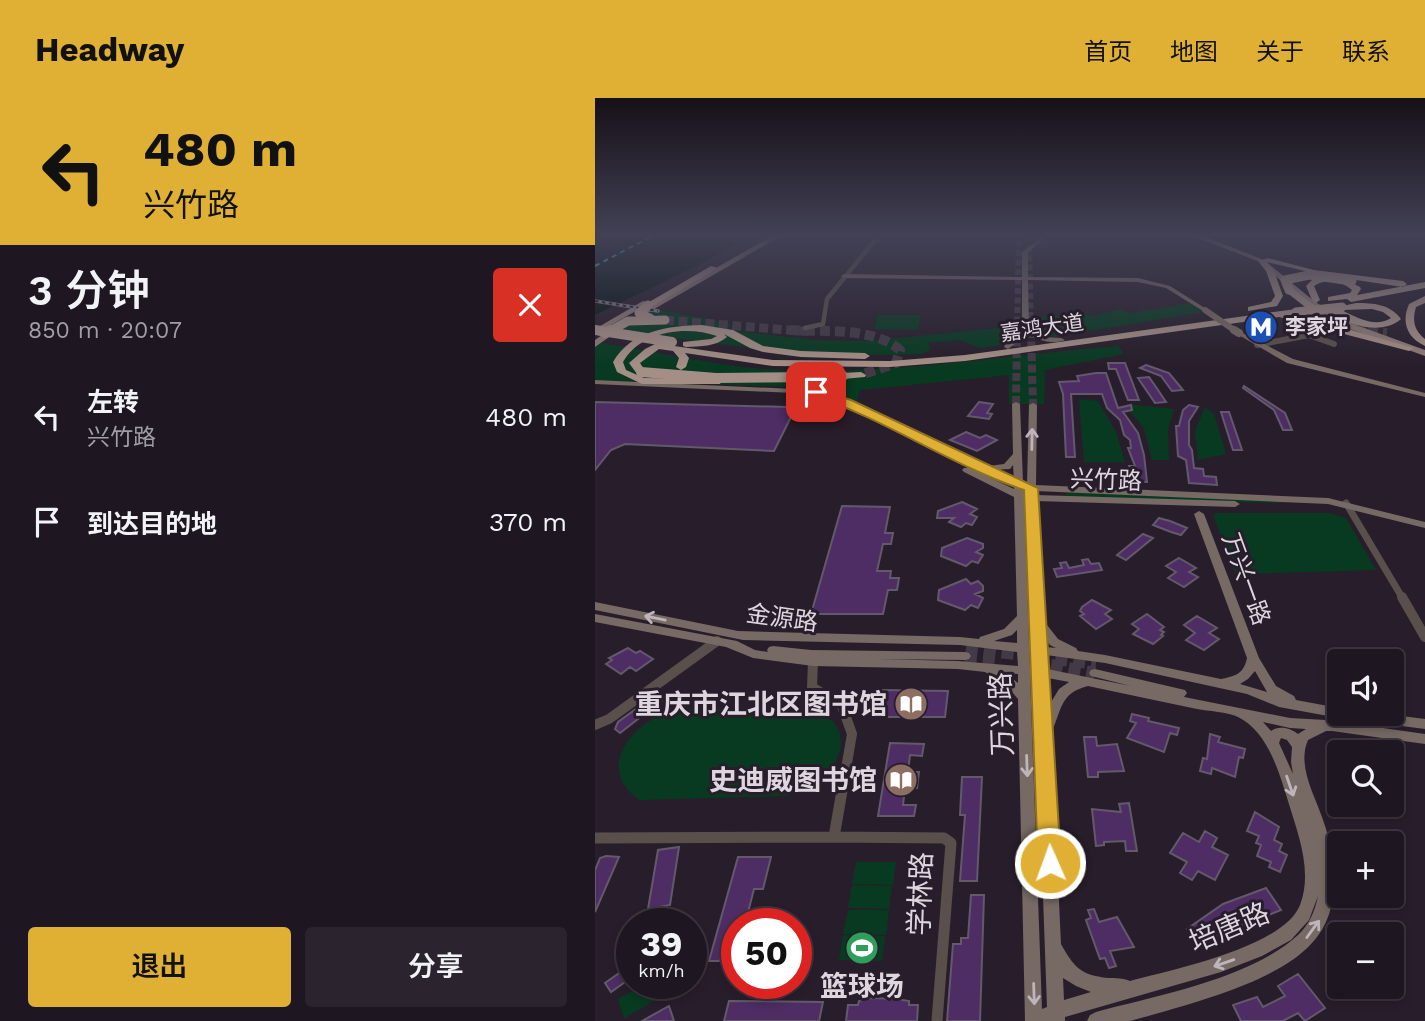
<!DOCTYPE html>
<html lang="zh">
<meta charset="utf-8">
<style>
:root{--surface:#1e1620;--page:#2b232d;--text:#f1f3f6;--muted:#a19fa5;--line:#3c353e;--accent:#dfb034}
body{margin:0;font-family:"Work Sans","Noto Sans SC",sans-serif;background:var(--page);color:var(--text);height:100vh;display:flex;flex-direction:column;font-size:26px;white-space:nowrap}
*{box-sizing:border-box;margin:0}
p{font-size:23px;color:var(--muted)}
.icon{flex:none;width:38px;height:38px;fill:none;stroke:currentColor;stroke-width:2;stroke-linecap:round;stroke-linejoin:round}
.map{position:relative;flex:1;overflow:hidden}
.panel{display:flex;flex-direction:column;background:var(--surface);width:595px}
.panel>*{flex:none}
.top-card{background:#dfb034;color:#111;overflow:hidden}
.buttons{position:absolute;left:732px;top:551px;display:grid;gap:14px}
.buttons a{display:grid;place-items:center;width:77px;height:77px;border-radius:7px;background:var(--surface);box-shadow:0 4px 10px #0003,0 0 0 2px var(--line);font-size:35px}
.speed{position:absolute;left:21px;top:810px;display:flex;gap:14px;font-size:35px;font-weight:700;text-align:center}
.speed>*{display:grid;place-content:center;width:91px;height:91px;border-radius:50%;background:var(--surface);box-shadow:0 4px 10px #0003,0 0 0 2px var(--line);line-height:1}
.speed small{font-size:18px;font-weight:400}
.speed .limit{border:10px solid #d22;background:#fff;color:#111}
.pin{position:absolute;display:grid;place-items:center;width:60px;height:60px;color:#fff;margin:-30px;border-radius:14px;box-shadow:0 4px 10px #0006}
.me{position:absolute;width:77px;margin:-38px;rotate:358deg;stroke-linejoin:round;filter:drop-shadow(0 0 5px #0008)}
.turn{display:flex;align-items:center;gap:24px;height:147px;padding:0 28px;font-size:32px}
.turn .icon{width:91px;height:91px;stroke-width:2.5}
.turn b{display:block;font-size:49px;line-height:60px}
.round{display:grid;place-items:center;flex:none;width:74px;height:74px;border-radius:7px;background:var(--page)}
.summary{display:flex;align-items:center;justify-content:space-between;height:119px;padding:0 28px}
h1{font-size:42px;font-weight:600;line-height:52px}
.action{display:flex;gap:14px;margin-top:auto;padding:14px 28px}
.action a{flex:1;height:80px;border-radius:7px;background:var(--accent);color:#111;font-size:28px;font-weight:600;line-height:80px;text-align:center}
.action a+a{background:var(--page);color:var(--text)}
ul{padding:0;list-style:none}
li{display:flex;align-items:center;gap:21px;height:105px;padding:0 28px}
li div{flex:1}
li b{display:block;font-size:26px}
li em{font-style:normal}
header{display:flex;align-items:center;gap:42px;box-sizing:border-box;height:98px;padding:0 35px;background:var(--accent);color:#111}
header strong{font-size:33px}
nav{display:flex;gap:38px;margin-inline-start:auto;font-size:24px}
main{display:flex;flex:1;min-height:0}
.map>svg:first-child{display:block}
</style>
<header>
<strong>Headway</strong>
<nav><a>首页</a><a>地图</a><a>关于</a><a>联系</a></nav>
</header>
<main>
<section class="panel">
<div class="top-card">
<div class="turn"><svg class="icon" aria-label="left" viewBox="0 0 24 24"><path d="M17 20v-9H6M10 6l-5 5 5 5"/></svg><div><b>480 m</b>兴竹路</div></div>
</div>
<div class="summary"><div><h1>3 分钟</h1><p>850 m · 20:07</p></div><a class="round" style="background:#d93025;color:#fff"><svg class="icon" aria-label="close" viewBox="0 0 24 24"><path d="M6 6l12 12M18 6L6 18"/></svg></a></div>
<ul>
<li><svg class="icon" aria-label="left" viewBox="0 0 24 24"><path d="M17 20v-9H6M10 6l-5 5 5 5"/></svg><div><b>左转</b><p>兴竹路</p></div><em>480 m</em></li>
<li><svg class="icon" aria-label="arrive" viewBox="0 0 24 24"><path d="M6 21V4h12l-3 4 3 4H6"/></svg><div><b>到达目的地</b></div><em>370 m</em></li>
</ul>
<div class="action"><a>退出</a><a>分享</a></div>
</section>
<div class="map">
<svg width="830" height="923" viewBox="0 0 830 923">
<rect width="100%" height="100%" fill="#281e2b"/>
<path fill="#083a21" d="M594,205L608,214L459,239L439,233V220L490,216L498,218L525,211L534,215Z
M59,211L136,225L135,231L141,233L221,242L273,243L424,228L423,239L412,246L386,250L364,242L333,245L335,252L327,256C224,261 125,247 23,232Z
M283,217H326L323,232L279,231Z
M6,245C65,254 125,269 184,272C299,277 410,257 523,248L529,256L450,272L449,306H414V277L265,292L261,305L221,292L199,289L0,282V249Z
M484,301L503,303L521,334L530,364H489Z
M532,306L579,311L573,331L574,362H557L549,330L530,308Z
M610,309L619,316L631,356L603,362L600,333Z
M473,394L686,402L687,405L477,401L470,397Z
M621,415H734L751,420L781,472L641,476L618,417Z
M211,609L239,624L245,636L246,650L240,665L229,678L213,689L192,698L44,702C0,671 35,627 77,611Z
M261,764H301L298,787L257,786Z
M257,787L297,788L294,811L253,810Z
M253,812H294L291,837L248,836Z
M248,837L290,838L287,863L244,862Z
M50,886H68L72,896L29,920L23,901Z"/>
<path fill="#081616" d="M0,138H153L108,165L0,217Z"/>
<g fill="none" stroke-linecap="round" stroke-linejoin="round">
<path stroke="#42e0e8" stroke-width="2" stroke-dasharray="5 4.5" stroke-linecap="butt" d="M0,168L57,138"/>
</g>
<path fill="#4d2d64" stroke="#62596a" stroke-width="2" d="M513,265H530L544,302H533L521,271H514Z
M551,267L574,275L588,292L577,293L566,278L545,270Z
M501,275H511L523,310L536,307L537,312L528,314L543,335L549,357L552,384L524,383L523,376H535L534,368H540L533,350H536L535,342L529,337L525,322L512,310L507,296H476L480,359H471L468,296L464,284L484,283L482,278Z
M554,279L561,289L571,304L560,305L543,280Z
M649,288L690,315L697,332H688L679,312L648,290Z
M0,304L193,309L199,313L179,353L30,346L16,352L0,372Z
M384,304L398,306L392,315L397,316L394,321L373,318Z
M594,307L603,309L594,323V347L597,352L599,370L608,371L609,378L621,379L622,387L594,385L591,362L583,358L581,328H584L588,312Z
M626,314H634L647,352H638Z
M371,334L385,340L391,337L402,342L382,353L355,342Z
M367,404L382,411L375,416L382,419L377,427L371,425L366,429L354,424L359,420H342L343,413Z
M247,408L295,409L290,435H298L296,446H288L282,473H296L295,480H304L302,492H293L288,516H216Z
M564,420L575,423L592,430L586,437L576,434L558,427Z
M548,436L558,440L531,462L522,457Z
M372,440L388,446V450L381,454L388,457L383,465L377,463L371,468L346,458L347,450Z
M584,460L601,470L594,474L603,479L589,489L573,480L581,474L571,468Z
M493,461L496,466L504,465L507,472L462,479L459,471L467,470L465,465L471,464L474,470L489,467L487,462Z
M371,481L376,486L383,483L388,488V493L380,496L388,500L383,510L376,507L370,512L343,502L344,492Z
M497,502L516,512L510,516L517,521L501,531L485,518L489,516L485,513L487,509Z
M552,516L569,529L565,532L569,534L566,537L568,538L558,546L538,536L544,531L537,526Z
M602,518L622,530L614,535L624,541L609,552L591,542L600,535L589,527Z
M33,550L41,555L45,553L58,561L41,573L35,569L26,576L11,566L17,562L14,560Z
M283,592L353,593L350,619H278Z
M63,595L70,600L25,635L20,631L23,624Z
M537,616L554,620L553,623L584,630L582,637L575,635L569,654L532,640L541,625L535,623Z
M615,636L625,639L623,644L650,651L648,660L644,659L640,679L617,670L616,676L605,673L608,660L612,661Z
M489,639H501L502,648L522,646L529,673L503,674V679H493Z
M295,645L329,646L327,658L315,657L313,674H324L322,690H310L308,707H321L319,718H283Z
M367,679H387L382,783H365L370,717H365Z
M534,705L542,753H531L530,743L509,744V747L501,748L497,711L526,714L524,706Z
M660,714L684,729L679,742L687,746L684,753L692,757L685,774L674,769L676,764L662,758L666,747L661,745L664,738L652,733Z
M610,733L622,740L617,749L633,757L620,782L603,773L597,782L585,775L592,764L575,755L588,735L604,744Z
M84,749L75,807L53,811L63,752Z
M11,758L24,759L0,814V772L5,760Z
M143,759H176L168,791H159L150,826H142V858H126L125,863H114Z
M671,790L686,812L646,828L611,853L592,831L628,806Z
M376,797H389L385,923H352L358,846H366V840H373Z
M499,811L504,824L522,819L539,849L515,853L521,868L514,870L510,860L505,861L491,822L496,820L493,812Z
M37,866V879L16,894L10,885Z
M703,876L730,910L710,923L703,915L688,923H646L638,907L662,899L668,909L690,898L683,888Z
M276,900L302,901L314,903V907H323L322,923H251L253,907H263L264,903Z
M134,903L228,904L224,923H129Z
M74,908L79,923H47Z"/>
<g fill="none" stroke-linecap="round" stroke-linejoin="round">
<path stroke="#433a46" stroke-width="6" stroke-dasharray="6 3.5" stroke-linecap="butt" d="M434,138L436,234
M422,234L424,138"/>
<path stroke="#433a46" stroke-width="8" stroke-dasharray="8 3.5" stroke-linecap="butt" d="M436,232L438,307
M421,306L422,232"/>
<path stroke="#433a46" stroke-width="12" stroke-dasharray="12 6" stroke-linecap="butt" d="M371,550L501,566
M370,558L406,561
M456,567L500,575"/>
<path stroke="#433a46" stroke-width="9" stroke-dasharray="9 4.5" stroke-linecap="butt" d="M70,222L218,234
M729,223L771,234"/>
<path stroke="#433a46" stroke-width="10" stroke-dasharray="10 5" stroke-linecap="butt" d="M195,232C229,234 279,229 305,252L301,265L266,277
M758,232L792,235"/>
<path stroke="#59504c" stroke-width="4.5" d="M210,230L228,226L232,201L280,142"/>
<path stroke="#59504c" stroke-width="6" d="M662,247L714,237L739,246"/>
<path stroke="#59504c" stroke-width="7" d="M751,405L808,501"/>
<path stroke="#59504c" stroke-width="10" d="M807,499L830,539
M218,564L217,589L247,608L257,636L248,688
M0,627L14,621L122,543"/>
<path stroke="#59504c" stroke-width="11" d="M239,739L349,740L356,745L342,923
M0,740L239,739L248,687"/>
<path fill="#776964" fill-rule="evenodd" d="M448,138L449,141L433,155V179L543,180L575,188L613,212L608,213L571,190L543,184L433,182L434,233L448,239L466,240L470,242C458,247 444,242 432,237L413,251L409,249L410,247L427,233V182L249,180L246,178L249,176L427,179V154Z
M644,233L698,261L830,295V299L692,265L642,236L640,235Z
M0,282L221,292L252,301L279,313L386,369L409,366L418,356L417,306L421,304L425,306L428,384L432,386L434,307L438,305L442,307L441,387L733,400L830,424V430L733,406L441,393V397L640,403L645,406L640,409L441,403L449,523L463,541L481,550L483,553L510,557L626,581C640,578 649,576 652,560L599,416L604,413L609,416L664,560L681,588L699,598L701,602L744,610V616H791L830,621V631L753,621L748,619L744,620L684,609L652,596L510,565L451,557L452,571L536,588L496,578L494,575L496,572L500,571L590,592L592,595L589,599L695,620L731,622L830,636V646L737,633H731L713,642C702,667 719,696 727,719C732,733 736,747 738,761C742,791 738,824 716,846C685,880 615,900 571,913C559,916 547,920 535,923C522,923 506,923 492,923L495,917L501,914C563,897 655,881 703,837C714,827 720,813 723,798L714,822L696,842L667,858L626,874L470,919V923H430L423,601L410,586L390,574L363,571L218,568L158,560L131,549L0,524V516L142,543L160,552L173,554L172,552L174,549L178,548L216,552L370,554L374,555L376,558L374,561L370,562L282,561L363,563L423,568L422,554L365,547L148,542L0,512V504L143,533L365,539L384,541L385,539L409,531L422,518L419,399L369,374L367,372L369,370H374C323,344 275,314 220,296L0,286ZM418,367L419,382L395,372L415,371ZM385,375L419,388V391ZM429,401L431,402L439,547H434ZM422,532V545L399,543L417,537ZM450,541L455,547L461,550L451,549ZM434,555H439L440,569H435ZM660,573L672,594L645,586L653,581ZM410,575L423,576V585ZM435,577L440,578L452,909L447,911ZM453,580L474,584L464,591L455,606ZM493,588C529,596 565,603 602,611C613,613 633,614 643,619C673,634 684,674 693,703C703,736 718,773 705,807C689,849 576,872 535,883C528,880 521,880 513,880C485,877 479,869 466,846L456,635C467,613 464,595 493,588ZM668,624L695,630L711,631L703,636C696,630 684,627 676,633ZM686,640L692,642L697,649L696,664L698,676L684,645ZM468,880L481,888L496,894L469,902Z"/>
<path fill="#8f7c76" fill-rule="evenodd" d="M177,138H186L47,218L40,216Z
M598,138H608L669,162L719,203L750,223L830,252V258L744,227L713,207L665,164Z
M48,203L55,205L0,236V231Z
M20,228L27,230L0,249V242Z"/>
<path fill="#a48e86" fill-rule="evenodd" d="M673,160L719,172L808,183L812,186L808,189L748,180L765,189L766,191L762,197L830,184V190L756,204L752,201L733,203V199L755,195L757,192C746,183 732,180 719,188L725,202L721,205L717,202L711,188L717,182L731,178L672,164L679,173L688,198L682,208L653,213V209L676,204L680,198L671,173L663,163Z
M116,168L123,170L56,209L49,207Z
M691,190H697L729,215V219H723L691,194Z
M830,198V205L821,209C817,223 819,232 830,241V248C812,240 806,224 814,206Z
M761,205C779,205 795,206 806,221C784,240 745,224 725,209C741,200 770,236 796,220L788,214L777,211L747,212L743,209Z
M701,211L705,214L704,216L696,217L714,220L819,250L814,253L684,219L370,263L295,269L178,268L90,255L94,260L91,269L86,272L81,269L84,260L78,253L64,251L45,265L51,274L50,276H42L34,265L50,251L74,239L79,242L72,247L178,262L295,263L370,257Z
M107,227L138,232L168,248L206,253L270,255L275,258L270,261L206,259L168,254L155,250L129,236L132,239C120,249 106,248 91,249L88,248V244L116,241L122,238C92,227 45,233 28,264L31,272L49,280L121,281L126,284L125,286H47L22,274L18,264C37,232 73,228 107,227Z
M221,273L240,281L237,299L233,300L228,297L230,283L216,276Z
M266,274L271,277L270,279L248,281L243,278L248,275Z"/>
<defs>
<path id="rail" d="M0,203L63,213"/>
</defs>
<use href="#rail" stroke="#837b86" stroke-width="3.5"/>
<use href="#rail" stroke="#281e2b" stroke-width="2" stroke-dasharray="3.5" stroke-linecap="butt"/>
<path stroke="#776964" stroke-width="6" d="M610,212L642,234"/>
<path stroke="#776964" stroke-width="8" d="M639,232L644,235"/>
<path stroke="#a48e86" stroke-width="9" d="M694,192L690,182L714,177L757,183
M53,207L44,215L55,220
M701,214L747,209
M0,232L10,234
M13,234L33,223L70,222"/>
<path stroke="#a48e86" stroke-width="10" d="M0,232L77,244
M10,235L16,232
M46,274L121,280L228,279
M221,278H248"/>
</g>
<defs><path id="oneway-shaft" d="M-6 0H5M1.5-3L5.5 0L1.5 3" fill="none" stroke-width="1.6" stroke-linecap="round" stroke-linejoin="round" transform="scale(1.75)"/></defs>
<g stroke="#beb5ba">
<use href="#oneway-shaft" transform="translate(437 341) rotate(-89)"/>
<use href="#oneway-shaft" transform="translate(60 520) rotate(-168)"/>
<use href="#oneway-shaft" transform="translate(432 668) rotate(88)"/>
<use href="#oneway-shaft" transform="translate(695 688) rotate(71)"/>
<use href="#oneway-shaft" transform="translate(718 831) rotate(-54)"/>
<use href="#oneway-shaft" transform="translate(629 865) rotate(161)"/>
<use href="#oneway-shaft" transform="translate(439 896) rotate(88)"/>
</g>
<linearGradient id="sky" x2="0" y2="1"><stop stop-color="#161018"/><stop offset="0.51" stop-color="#424155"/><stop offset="1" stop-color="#424155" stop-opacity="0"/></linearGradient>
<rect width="830" height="268" fill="url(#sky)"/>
<path fill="#dfb034" stroke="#917222" stroke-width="2" d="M221,291L256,302L443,390L466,765L463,773L455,776L447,773L443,765L429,392C355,367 290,321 217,297V292Z"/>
<defs>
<symbol id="metro-disc" viewBox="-11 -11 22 22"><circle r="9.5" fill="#1a4fb4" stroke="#281e2b"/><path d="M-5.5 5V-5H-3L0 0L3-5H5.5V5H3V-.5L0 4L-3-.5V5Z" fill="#fff"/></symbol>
<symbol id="library-disc" viewBox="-11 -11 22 22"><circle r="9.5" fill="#8d6e63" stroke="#281e2b"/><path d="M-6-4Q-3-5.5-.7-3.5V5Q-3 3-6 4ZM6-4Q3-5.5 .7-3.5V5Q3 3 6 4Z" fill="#fff"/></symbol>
<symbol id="stadium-disc" viewBox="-11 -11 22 22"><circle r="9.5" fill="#2e9e5b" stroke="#281e2b"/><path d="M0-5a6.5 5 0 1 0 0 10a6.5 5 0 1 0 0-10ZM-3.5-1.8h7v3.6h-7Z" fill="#fff"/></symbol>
</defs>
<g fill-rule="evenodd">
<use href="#metro-disc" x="647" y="210" width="38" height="38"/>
<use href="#library-disc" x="297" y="587" width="38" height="38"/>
<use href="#library-disc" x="287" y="663" width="38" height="38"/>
<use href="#stadium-disc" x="248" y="831" width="38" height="38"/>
</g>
<g text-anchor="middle" stroke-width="6" stroke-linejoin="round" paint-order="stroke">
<g font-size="21" font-weight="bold" fill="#ddd6df" stroke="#281e2b" text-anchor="start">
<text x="690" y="236">李家坪</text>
</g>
<g font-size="21" fill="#ddd6df" stroke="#281e2b">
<text transform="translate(447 230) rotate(-8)" y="7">嘉鸿大道</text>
</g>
<g font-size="24" fill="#ddd6df" stroke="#281e2b">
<text transform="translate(511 382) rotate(2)" y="8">兴竹路</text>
<text transform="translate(651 481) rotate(70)" y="8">万兴一路</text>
<text transform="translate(187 520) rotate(8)" y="8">金源路</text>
</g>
<g font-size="28" font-weight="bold" fill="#ddd6df" stroke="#281e2b" text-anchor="end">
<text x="292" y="616">重庆市江北区图书馆</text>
<text x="282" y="692">史迪威图书馆</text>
<text x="267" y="898" text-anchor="middle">篮球场</text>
</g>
<g font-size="28" fill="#ddd6df" stroke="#281e2b">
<text transform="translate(406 616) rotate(-92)" y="10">万兴路</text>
<text transform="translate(325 796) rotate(-88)" y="10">学林路</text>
<text transform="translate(634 829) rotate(-23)" y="10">培唐路</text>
</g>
</g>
</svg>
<div class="buttons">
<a><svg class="icon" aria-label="sound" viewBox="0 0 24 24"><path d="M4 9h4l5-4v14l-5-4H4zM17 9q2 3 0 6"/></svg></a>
<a><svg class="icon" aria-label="search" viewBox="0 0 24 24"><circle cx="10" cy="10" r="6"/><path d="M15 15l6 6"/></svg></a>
<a>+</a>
<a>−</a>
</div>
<div class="speed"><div>39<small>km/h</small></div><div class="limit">50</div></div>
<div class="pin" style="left:221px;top:294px;background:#d93025"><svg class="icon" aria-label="arrive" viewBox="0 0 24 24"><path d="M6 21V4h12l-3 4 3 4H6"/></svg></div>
<svg class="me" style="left:455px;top:765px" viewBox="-20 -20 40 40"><circle r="17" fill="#dfb034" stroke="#fff" stroke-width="3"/><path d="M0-11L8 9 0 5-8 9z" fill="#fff"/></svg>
</div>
</main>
